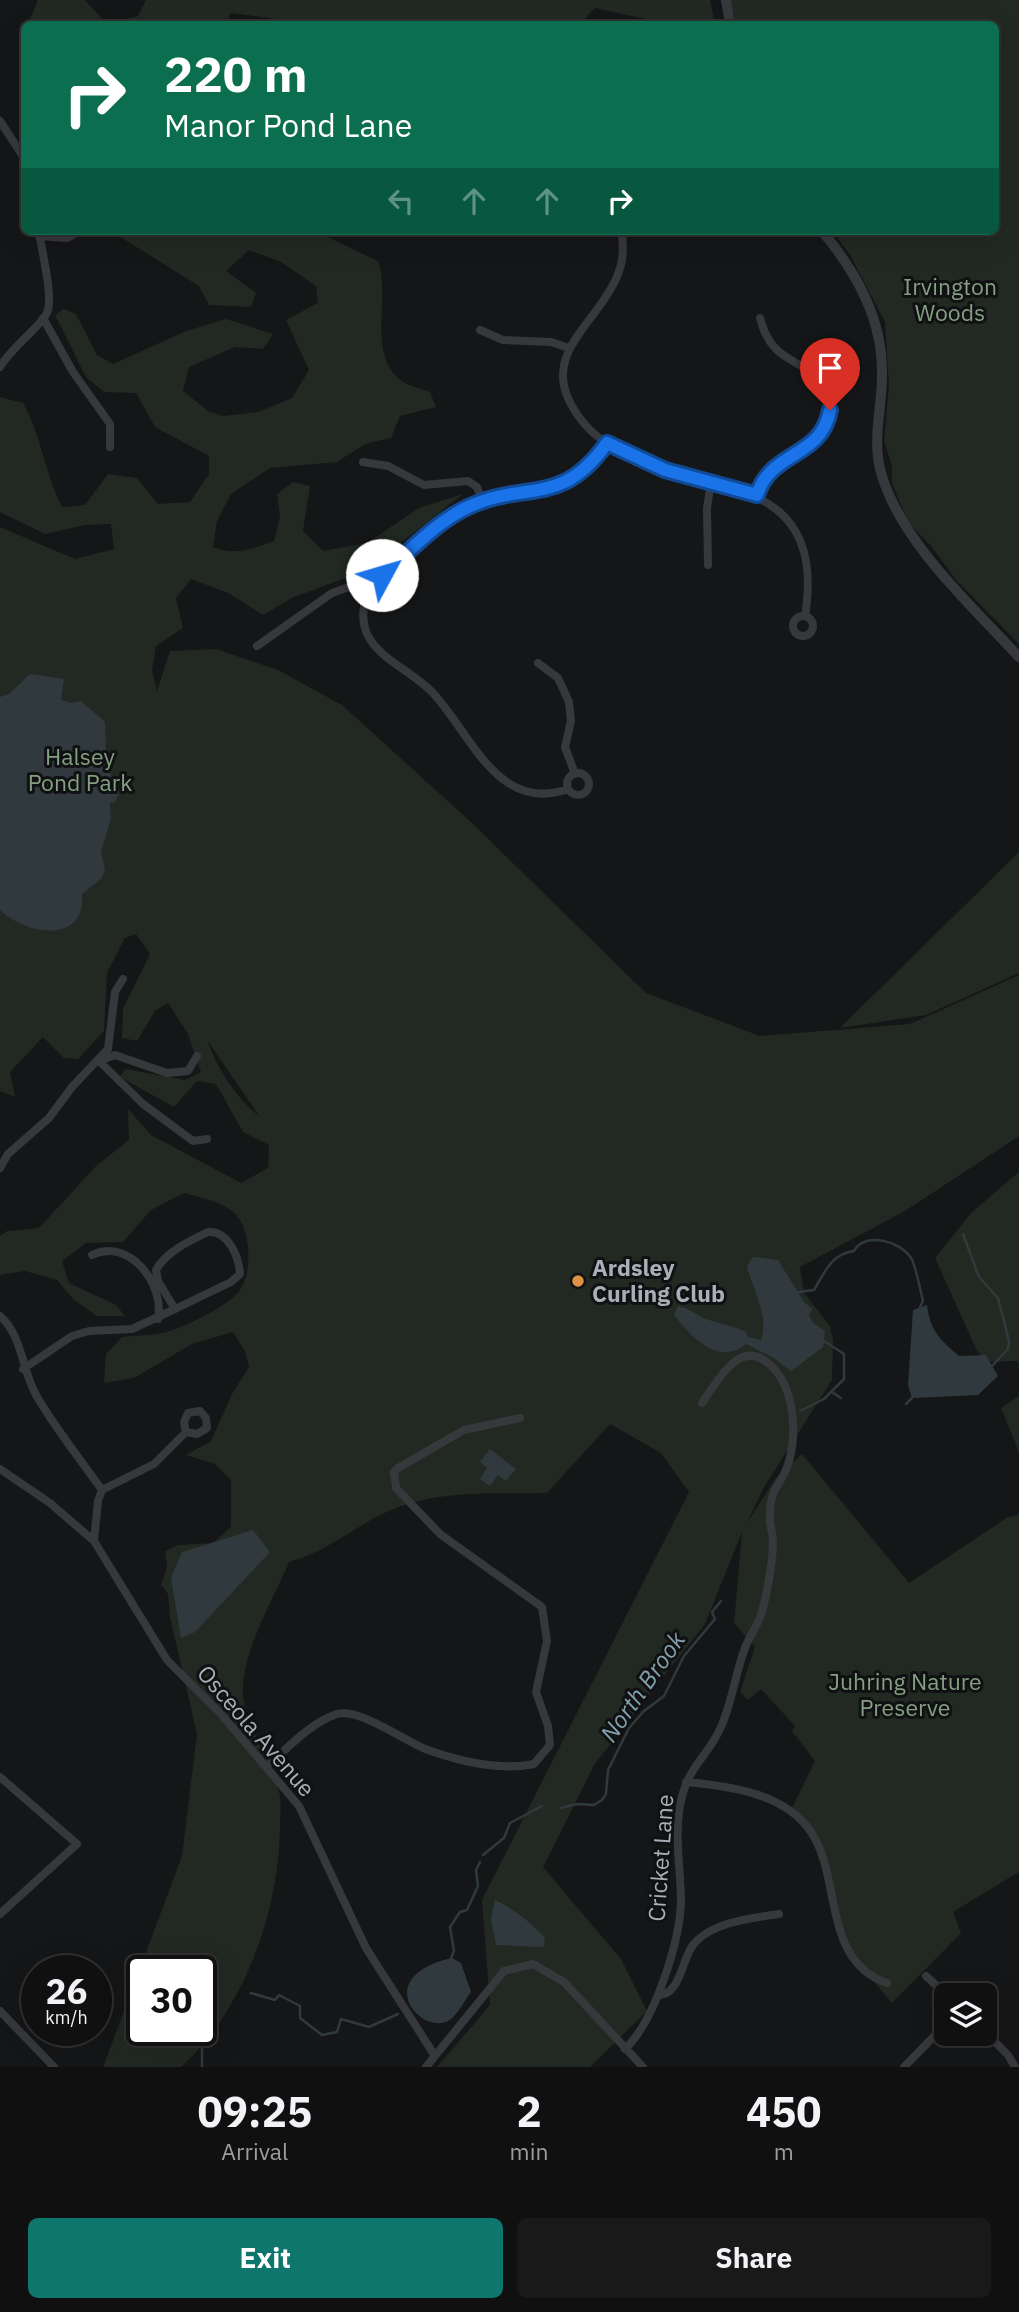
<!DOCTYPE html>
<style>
:root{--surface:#101011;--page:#19191a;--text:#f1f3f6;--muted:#9c9d9f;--line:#303031;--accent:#0f766e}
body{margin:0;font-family:"IBM Plex Sans",sans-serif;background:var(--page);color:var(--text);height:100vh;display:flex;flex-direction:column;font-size:26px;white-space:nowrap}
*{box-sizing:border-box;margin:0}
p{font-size:23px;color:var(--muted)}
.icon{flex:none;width:38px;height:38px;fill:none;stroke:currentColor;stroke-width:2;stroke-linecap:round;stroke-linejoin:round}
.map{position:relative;height:2067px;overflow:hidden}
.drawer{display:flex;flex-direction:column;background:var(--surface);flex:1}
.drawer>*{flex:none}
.top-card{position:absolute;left:21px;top:21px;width:978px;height:214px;border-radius:10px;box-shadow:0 7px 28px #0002,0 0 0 2px var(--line);background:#0b6e4f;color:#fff;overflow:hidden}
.tools{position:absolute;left:934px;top:1983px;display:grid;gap:14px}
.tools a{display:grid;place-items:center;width:63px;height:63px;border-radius:10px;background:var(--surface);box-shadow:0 7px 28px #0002,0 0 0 2px var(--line);font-size:35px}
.speed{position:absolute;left:21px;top:1955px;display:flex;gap:14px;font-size:35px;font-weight:700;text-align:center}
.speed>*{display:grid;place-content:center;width:91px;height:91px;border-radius:50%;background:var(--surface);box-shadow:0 7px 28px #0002,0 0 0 2px var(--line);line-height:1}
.speed small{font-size:18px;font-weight:400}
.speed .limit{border:4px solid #111;border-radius:10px;background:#fff;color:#111}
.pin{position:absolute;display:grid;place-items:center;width:60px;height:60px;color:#fff;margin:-72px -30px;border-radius:50% 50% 50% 0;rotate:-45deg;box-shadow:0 0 7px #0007}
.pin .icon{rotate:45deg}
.me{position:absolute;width:77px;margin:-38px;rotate:51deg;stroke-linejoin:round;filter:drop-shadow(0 0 5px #0008)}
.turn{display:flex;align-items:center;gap:24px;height:147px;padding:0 28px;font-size:32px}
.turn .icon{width:91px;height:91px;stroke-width:2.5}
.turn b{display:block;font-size:49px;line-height:60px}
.lanes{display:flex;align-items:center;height:66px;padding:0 28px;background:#0003;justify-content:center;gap:35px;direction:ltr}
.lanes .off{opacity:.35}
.eta{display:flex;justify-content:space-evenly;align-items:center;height:119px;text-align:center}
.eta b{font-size:42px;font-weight:700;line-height:49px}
.cta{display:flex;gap:14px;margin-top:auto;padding:14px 28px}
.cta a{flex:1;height:80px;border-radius:10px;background:var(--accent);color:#fff;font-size:28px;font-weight:700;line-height:80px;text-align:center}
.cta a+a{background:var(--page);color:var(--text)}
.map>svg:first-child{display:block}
</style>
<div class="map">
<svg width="1019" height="2067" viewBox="0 0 1019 2067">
<rect width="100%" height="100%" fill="#151617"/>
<path fill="#222922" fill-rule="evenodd" d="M38,0H85L107,24L138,16L146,0H710L715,24H668L595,8L580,24H278L271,18L231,13L226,24H28Z
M731,0H1019V644L956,580L932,547L908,522L892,483V466L884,441L889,386L885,322L850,255L833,231H996V24H735Z
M122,231H315L378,261C391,296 367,351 399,379C406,385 421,389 430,392L436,407L400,416L391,438L365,444L337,462L270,468L231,494L217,521L213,547C236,556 251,549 274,541L280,516L277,494L293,482L310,486L303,531L323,551L367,543L419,508L463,494L366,570L292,598L263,615L228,593L191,579L176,598L183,628L156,646L152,670L157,691L170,651L216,649L278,670L342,705L472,823L646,993L760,1036L910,1024L1019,975V1136L905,1211L800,1267L804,1293L830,1326L833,1340L832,1380L764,1487L747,1523L776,1478L802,1454L909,1583L1008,1517L1019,1515V1872L953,1912L961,1933L892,2003L847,1950L818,1847L790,1812L815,1761L792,1731L795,1726L761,1689L748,1700L740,1692L755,1647L734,1623L742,1532L705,1624L594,1765L543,1867L621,1959L647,2011L590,2067H437L490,2005L482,1900L689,1492L661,1453L610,1424L547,1493C499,1494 447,1490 401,1506C361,1520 331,1551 289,1562C273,1601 240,1654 243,1696C245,1723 272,1763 279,1791C282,1802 280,1816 280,1828C279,1912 244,2010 181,2067H103L182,1856L197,1734L170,1617L168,1594L161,1585L167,1567L165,1551L178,1545L213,1543L231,1527V1480L215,1464L186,1455L211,1441L232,1394L249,1367L245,1351L233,1332L192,1344L134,1378L104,1383L106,1354L122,1337C137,1335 156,1336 170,1331C187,1326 231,1304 240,1290C252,1272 251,1235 238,1217C227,1202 201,1198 184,1193L151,1210L123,1242L86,1243L62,1261L69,1283L116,1305L125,1316H97L74,1300L57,1280L25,1271L0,1275V1236L7,1231L39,1228L96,1166L129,1140L128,1109L151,1135L241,1183L268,1168L269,1145L243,1132L216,1084L197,1081L174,1107L120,1077L125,1069L185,1080L201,1072L188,1034L168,1003L155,1011L137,1041L122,1038L123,1009L150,954L136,934L125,938L107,973L104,1031L78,1059L64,1058L43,1037L10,1072L15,1097L0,1091V527L75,559L114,549L111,524L85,525L45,534L0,512V397L23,403C41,435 45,473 62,507L85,505L108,474L137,478L158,504L190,502L209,474V456L155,427L136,393L104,392L86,377L55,315L64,309L76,314L97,355L113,364L186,331L226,319L273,334L263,349L235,347L189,367L183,391L208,411L223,416L258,412L292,398L309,370L286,320L318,303L316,286L281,262L249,250L226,271L256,293L251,307L209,305L199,286L114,233ZM208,1043H209L260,1117C237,1099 219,1071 208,1043ZM142,1970H201V2030H142Z
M1019,852V973L926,1015L840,1028Z
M1019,1172V1365L1017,1361L988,1362L977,1351L935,1258L972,1212Z
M1019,1396V1452L1001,1408Z"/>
<path fill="#303a3e" d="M30,674L64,679L61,700L71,703L81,701L105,722C106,744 104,774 120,791L115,802L110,803L111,818L101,851L105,870L101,879L82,894C86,945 26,935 0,910V697L9,694Z
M753,1257L778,1260L804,1302L812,1309L809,1315L813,1323L825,1331L823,1347L791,1371L774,1358L746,1344C717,1367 691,1336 674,1315L678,1306C688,1308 694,1313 703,1318C716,1323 731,1325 746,1332L748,1337L761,1340C770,1314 752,1290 747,1266Z
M927,1305C930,1330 940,1340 959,1356L986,1355L998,1376L978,1395L912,1398L908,1385L913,1310Z
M490,1449L516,1469L506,1481L498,1475L490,1486L480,1479L487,1468L480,1462Z
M253,1530L270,1552L195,1632L181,1638L171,1578L182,1552Z
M495,1900C516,1910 529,1921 545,1938L544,1947L496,1945L491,1918Z
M452,1958L461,1963L471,1992C465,2000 459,2012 451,2019C424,2040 367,1977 452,1958Z"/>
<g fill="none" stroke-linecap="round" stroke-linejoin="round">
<path stroke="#303a3e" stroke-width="2.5" d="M963,1234L979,1277L998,1298L1009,1341L1008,1349L992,1366
M798,1292L814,1290C825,1272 831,1254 854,1251C865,1231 900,1241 911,1258C915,1263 921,1293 923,1301L920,1307
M832,1392L841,1398
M906,1404L912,1398
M800,1411L824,1399L844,1379V1354L824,1341
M560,1808L577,1804L594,1805L602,1800L606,1794L608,1770L629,1728L644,1711L664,1696L684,1656L715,1619L712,1612L721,1601
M483,1855L504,1838L510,1823L542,1806
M450,1961L454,1951L450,1927L460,1912L467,1910L478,1886L476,1870L480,1862
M251,1993L275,2000L279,1995L300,2006V2018L322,2035L337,2032L341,2019L369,2027L398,2014
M202,2067V2040"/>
<path stroke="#37383c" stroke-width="8" d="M0,121L24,158
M621,231C638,304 540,335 568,398C621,518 835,431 805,616
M39,236L67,238L81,231
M43,318L73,372L110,424V447
M480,330L503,340L551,342L569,348
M0,367C11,348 40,327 47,313C54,297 41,249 39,231
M363,462L388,466L424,485L468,481L477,487L483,502
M757,495C760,486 763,478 769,471C790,449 830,446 830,408C830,399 828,390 822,383C798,355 772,364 760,318
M708,565L707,508L711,482
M793 626a10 10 0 1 1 20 0a10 10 0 1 1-20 0Z
M257,646L332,593L349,587L368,592
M538,663L558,678L569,702L571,721L565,747L575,774
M567 784a11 11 0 1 1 22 0a11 11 0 1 1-22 0Z
M568,789C498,814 471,734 433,693C404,662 346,650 368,592C374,576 393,565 406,555C426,539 445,517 469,507C528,481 564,505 607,443
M99,1061L143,1104L193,1141L207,1139
M99,1061L115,1055L167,1073L188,1071L197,1056
M0,1168L8,1154L49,1118L72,1087L108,1049L115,992L123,979
M208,1232C228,1230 239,1257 240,1274L231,1282L175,1309L158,1281L156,1270C166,1252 189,1241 208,1232Z
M92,1255C129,1237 165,1284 158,1319
M0,1316C22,1335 22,1370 36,1395C55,1428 80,1459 102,1490L98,1501L94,1541
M23,1369L72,1336L89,1331L132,1329L175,1309
M0,1469L50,1503L94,1541L167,1660L220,1713L299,1806L366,1948L435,2056
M102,1490L154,1464L186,1432L184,1422L188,1413L200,1411L206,1418L207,1428L197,1434L186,1432
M266,1767C287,1749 308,1725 334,1715C357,1705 405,1742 428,1750C462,1762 499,1771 534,1764L550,1745L548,1726L536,1692L547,1641L542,1607L440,1534L396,1488L394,1472L398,1468L464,1430L520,1418
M0,1777L77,1844L0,1914
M686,1782C729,1786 785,1793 811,1832C842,1878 822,1961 887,1983
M926,1976L947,1995
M659,1995C680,1995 682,1959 693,1945C711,1922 752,1918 779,1914
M0,2011L54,2067
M985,2032L1008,2055L1015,2067
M625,2049C655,2021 681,1939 681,1898C680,1864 673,1826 683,1793C690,1767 710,1752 720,1729C732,1704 735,1674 745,1648C749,1637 757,1626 761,1615C767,1594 773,1563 773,1542C773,1533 769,1524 770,1515C770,1487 780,1487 787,1467C799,1436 795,1380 764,1360C737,1342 715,1385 702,1403
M426,2067L504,1971L533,1964L564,1982L643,2067
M904,2067L947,2023"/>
<path stroke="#37383c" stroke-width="10" d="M726,0L730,24
M822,231C857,273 883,320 882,375C882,410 871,442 882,476C903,544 971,605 1019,657"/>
</g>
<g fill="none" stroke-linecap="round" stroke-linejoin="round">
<defs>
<path id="route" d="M382,575C408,553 435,523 466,508C526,479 560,509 607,443L665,470L757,495C772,449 821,459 830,410"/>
</defs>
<use href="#route" stroke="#114b97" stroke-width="18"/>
<use href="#route" stroke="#1a73e8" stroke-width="12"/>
</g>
<circle fill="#e09244" stroke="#101112" stroke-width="2.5" cx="578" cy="1281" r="7"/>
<g text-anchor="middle" stroke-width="6" stroke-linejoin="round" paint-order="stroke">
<g font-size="23" fill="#849f81" stroke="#101112">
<text x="950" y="295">Irvington<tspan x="950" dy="26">Woods</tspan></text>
<text x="80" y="765">Halsey<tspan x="80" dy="26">Pond Park</tspan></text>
<text x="905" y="1690">Juhring Nature<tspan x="905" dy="26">Preserve</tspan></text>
</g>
<g font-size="23" font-weight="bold" fill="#a9afb6" stroke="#101112" text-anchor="start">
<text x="592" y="1276">Ardsley<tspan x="592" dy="26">Curling Club</tspan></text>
</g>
<g font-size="23" fill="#a9afb6" stroke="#101112">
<text transform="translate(256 1731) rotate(49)" y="8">Osceola Avenue</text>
<text transform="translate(661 1858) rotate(-86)" y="8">Cricket Lane</text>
</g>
<g font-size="24" font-style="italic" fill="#83a0ad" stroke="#101112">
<text transform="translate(643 1687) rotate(-55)" y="8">North Brook</text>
</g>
</g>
</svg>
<div class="tools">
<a><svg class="icon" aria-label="layers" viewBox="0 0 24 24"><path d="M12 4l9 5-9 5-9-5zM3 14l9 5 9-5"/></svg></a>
</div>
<div class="speed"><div>26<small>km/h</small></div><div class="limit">30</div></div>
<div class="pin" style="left:830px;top:410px;background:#d93025"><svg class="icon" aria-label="arrive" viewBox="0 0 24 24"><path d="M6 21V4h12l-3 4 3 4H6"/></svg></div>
<svg class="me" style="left:382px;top:575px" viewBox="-20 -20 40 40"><circle r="19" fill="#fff"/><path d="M0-13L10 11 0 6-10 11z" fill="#1a73e8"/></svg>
<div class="top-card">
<div class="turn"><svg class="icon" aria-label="right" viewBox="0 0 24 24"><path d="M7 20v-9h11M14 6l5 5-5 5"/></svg><div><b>220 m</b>Manor Pond Lane</div></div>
<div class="lanes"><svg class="icon off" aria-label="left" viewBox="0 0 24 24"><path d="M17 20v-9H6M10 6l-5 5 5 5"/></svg><svg class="icon off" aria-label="ahead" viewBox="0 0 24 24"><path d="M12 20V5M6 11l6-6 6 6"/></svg><svg class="icon off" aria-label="ahead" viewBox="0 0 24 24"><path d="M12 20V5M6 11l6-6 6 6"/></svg><svg class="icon" aria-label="right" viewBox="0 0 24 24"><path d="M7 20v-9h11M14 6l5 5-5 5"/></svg></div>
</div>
</div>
<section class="drawer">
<div class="eta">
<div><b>09:25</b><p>Arrival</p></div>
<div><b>2</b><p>min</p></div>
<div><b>450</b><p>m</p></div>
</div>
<div class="cta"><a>Exit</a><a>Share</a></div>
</section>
